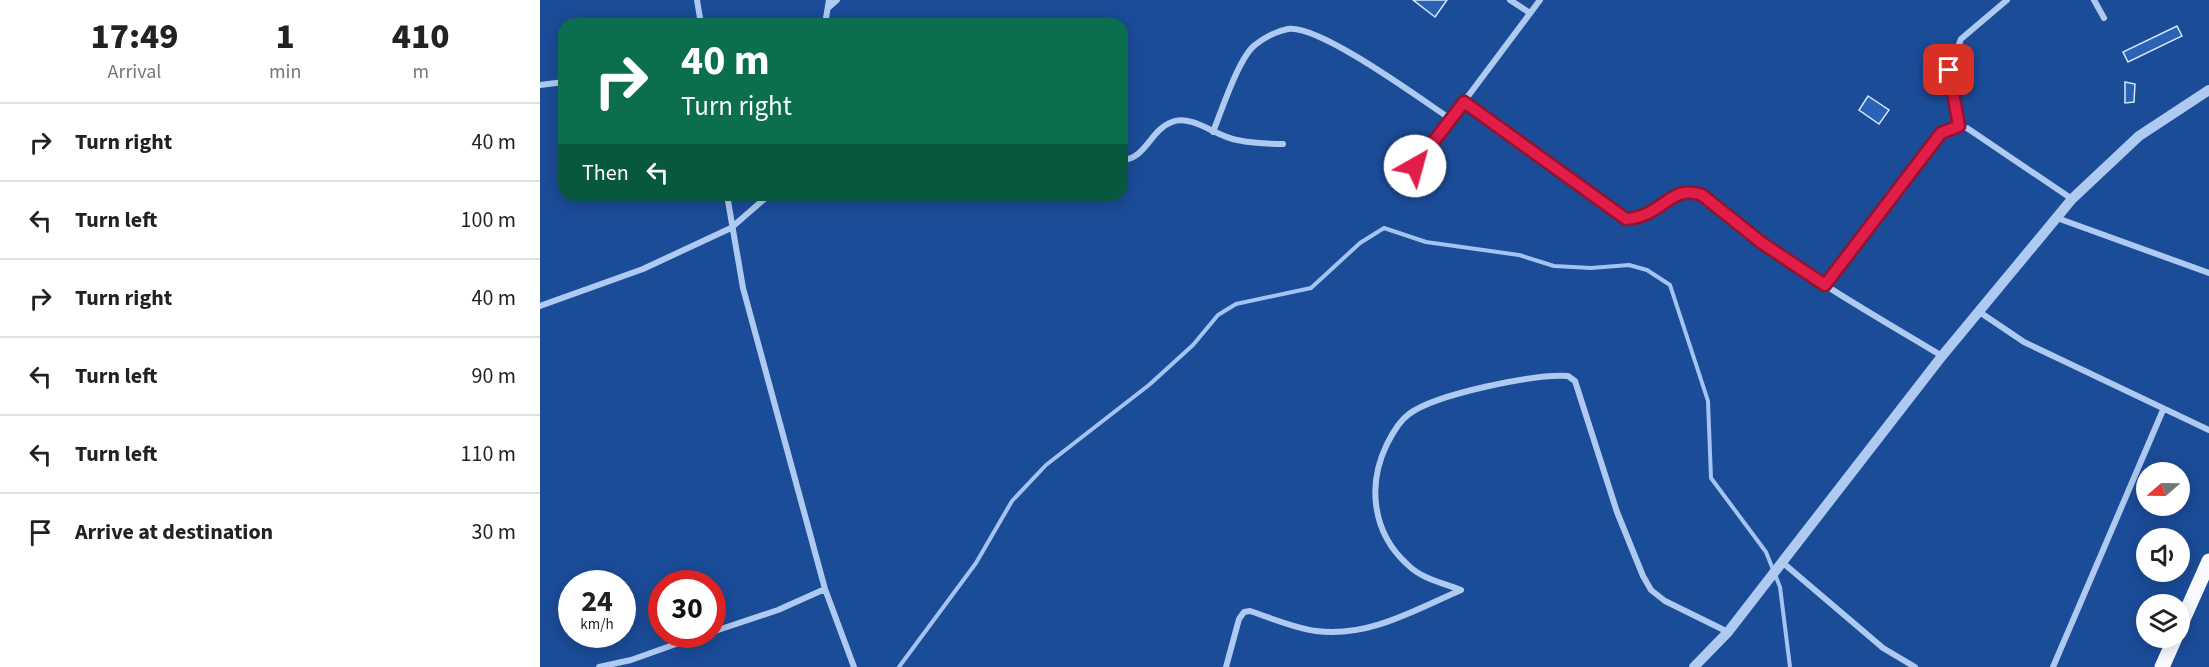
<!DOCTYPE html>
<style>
:root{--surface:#fff;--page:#f6f6f6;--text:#222;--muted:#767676;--line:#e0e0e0}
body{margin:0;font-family:"Source Sans 3",sans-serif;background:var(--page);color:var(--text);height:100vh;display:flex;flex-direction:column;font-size:22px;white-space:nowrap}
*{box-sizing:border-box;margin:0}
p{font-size:20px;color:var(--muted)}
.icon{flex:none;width:33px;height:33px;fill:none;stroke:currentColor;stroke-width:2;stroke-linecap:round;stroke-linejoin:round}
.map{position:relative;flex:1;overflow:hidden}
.sheet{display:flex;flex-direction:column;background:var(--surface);width:540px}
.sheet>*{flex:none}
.banner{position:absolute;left:18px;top:18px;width:570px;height:183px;border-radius:18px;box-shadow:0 3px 15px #0003;background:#0b6e4f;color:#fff;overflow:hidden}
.needle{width:39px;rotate:250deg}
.controls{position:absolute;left:1596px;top:462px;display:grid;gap:12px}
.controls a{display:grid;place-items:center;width:54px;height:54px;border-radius:50%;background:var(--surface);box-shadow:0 3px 15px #0003;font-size:30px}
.speed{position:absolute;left:18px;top:570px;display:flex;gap:12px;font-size:30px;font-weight:700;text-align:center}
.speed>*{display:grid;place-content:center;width:78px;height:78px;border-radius:50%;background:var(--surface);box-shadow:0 3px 15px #0003;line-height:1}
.speed small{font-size:15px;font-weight:400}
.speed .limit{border:9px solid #d22;background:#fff;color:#111}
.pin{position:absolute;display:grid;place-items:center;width:51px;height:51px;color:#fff;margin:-26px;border-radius:12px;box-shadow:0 3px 9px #0006}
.me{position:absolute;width:66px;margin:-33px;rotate:38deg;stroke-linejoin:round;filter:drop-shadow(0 0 4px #0008)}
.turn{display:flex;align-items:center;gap:21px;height:126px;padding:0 24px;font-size:27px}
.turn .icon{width:78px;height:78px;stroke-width:2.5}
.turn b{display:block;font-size:42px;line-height:51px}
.then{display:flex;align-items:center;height:57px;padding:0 24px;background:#0003;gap:12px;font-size:22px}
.eta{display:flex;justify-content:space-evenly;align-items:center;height:102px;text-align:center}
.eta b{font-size:36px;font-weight:800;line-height:42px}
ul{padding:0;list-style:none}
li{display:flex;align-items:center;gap:18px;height:78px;padding:0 24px;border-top:2px solid var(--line)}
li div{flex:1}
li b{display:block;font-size:22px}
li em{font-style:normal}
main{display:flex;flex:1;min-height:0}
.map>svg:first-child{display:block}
</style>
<main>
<section class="sheet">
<div class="eta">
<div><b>17:49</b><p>Arrival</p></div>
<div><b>1</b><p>min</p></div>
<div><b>410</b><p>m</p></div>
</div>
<ul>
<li><svg class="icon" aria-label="right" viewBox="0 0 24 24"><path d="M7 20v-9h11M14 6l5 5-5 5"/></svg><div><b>Turn right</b></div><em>40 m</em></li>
<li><svg class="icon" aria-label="left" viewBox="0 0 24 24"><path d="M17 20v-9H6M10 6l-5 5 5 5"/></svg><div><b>Turn left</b></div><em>100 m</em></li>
<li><svg class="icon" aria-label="right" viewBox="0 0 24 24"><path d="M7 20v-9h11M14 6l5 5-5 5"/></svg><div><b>Turn right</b></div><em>40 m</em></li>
<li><svg class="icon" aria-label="left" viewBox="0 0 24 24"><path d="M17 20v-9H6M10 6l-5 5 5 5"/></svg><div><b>Turn left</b></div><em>90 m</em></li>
<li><svg class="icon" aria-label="left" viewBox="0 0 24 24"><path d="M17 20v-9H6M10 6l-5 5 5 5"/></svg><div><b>Turn left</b></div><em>110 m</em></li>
<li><svg class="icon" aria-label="arrive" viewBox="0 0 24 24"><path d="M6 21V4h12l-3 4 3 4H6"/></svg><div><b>Arrive at destination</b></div><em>30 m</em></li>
</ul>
</section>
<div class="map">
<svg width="1669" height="667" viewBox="0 0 1669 667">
<rect width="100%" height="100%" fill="#1b4c98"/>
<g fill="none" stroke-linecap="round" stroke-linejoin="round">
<path stroke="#a3c4f2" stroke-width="4" d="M359,667L436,563L472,501L506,465L609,385L653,345L678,315L696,304L771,288L820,243L844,228L886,242L979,255L1014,266L1051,268L1089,265L1107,270L1130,285L1168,401L1171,478L1226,552L1240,587L1250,667"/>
</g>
<path fill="#2a63b6" stroke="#d6e6fb" stroke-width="1.5" d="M873,0H907L895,17Z
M1637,26L1642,36L1588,62L1583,52Z
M1585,82L1595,84L1594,102L1585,103Z
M1328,96L1349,110L1339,124L1319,110Z"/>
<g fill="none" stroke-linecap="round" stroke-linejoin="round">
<path stroke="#afcaf0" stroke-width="6" d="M157,0L161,24
M970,0L990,13
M1554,0L1564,18
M288,8L297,0
M285,24L289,0
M0,85L24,82
M924,103L1086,219C1109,218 1122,206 1140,191C1165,191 1183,211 1202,226C1264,276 1334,315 1402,356
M1419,126L1409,70L1421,39L1467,0
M673,132C681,112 699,57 715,45C723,38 737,31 748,29C779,24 882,100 912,120
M582,160C606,159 610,130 632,122C652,114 677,137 697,140C712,143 728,144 743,144
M875,167L1000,0
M187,195L203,288L285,589L314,667
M1517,218L1669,273
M1285,285L1401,133L1410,127L1427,128L1532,199
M0,306L103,269L191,228L229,195
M1438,311L1484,342L1669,430
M1242,562L1343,648L1375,667
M921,590C903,583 882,579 868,565C832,533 827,485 847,444C852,434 859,421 869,414C896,394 993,374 1028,376L1035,381L1077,512L1103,576L1111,590L1125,601L1188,632
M172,632L238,610L285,589
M59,667L91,660L164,634
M686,667L699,619L704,612L710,611C731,618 754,628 776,631C828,638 875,610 921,590
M1513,667L1623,410"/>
<path stroke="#afcaf0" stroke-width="10" d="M1154,667L1188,632L1402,356L1532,199L1599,136L1669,90"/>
<path stroke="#f9fbff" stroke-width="15" d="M1640,626L1669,561
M1622,667L1635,638"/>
</g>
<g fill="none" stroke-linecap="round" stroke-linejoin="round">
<defs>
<path id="route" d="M875,166L924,102L1086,219C1123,217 1130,183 1162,195L1222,243L1285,285L1401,133L1419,126L1409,70"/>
</defs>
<use href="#route" stroke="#92132f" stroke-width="15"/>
<use href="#route" stroke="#e11d48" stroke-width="10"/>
</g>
</svg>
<div class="controls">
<a><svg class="needle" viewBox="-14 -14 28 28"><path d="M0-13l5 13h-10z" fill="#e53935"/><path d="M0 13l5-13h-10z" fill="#767676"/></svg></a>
<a><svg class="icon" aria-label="sound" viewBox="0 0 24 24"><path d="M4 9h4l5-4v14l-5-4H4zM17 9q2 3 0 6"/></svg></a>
<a><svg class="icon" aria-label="layers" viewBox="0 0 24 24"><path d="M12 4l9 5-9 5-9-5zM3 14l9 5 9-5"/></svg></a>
</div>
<div class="speed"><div>24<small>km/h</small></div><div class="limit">30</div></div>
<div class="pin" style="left:1409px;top:70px;background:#d93025"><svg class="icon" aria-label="arrive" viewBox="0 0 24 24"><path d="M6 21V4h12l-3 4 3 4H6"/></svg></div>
<svg class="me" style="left:875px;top:166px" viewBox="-20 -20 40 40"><circle r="19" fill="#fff"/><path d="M0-13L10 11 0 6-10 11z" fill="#e11d48"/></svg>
<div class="banner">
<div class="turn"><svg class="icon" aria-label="right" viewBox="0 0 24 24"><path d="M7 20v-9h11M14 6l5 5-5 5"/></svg><div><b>40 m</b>Turn right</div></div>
<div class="then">Then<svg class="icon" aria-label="left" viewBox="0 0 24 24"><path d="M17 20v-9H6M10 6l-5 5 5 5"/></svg></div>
</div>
</div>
</main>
